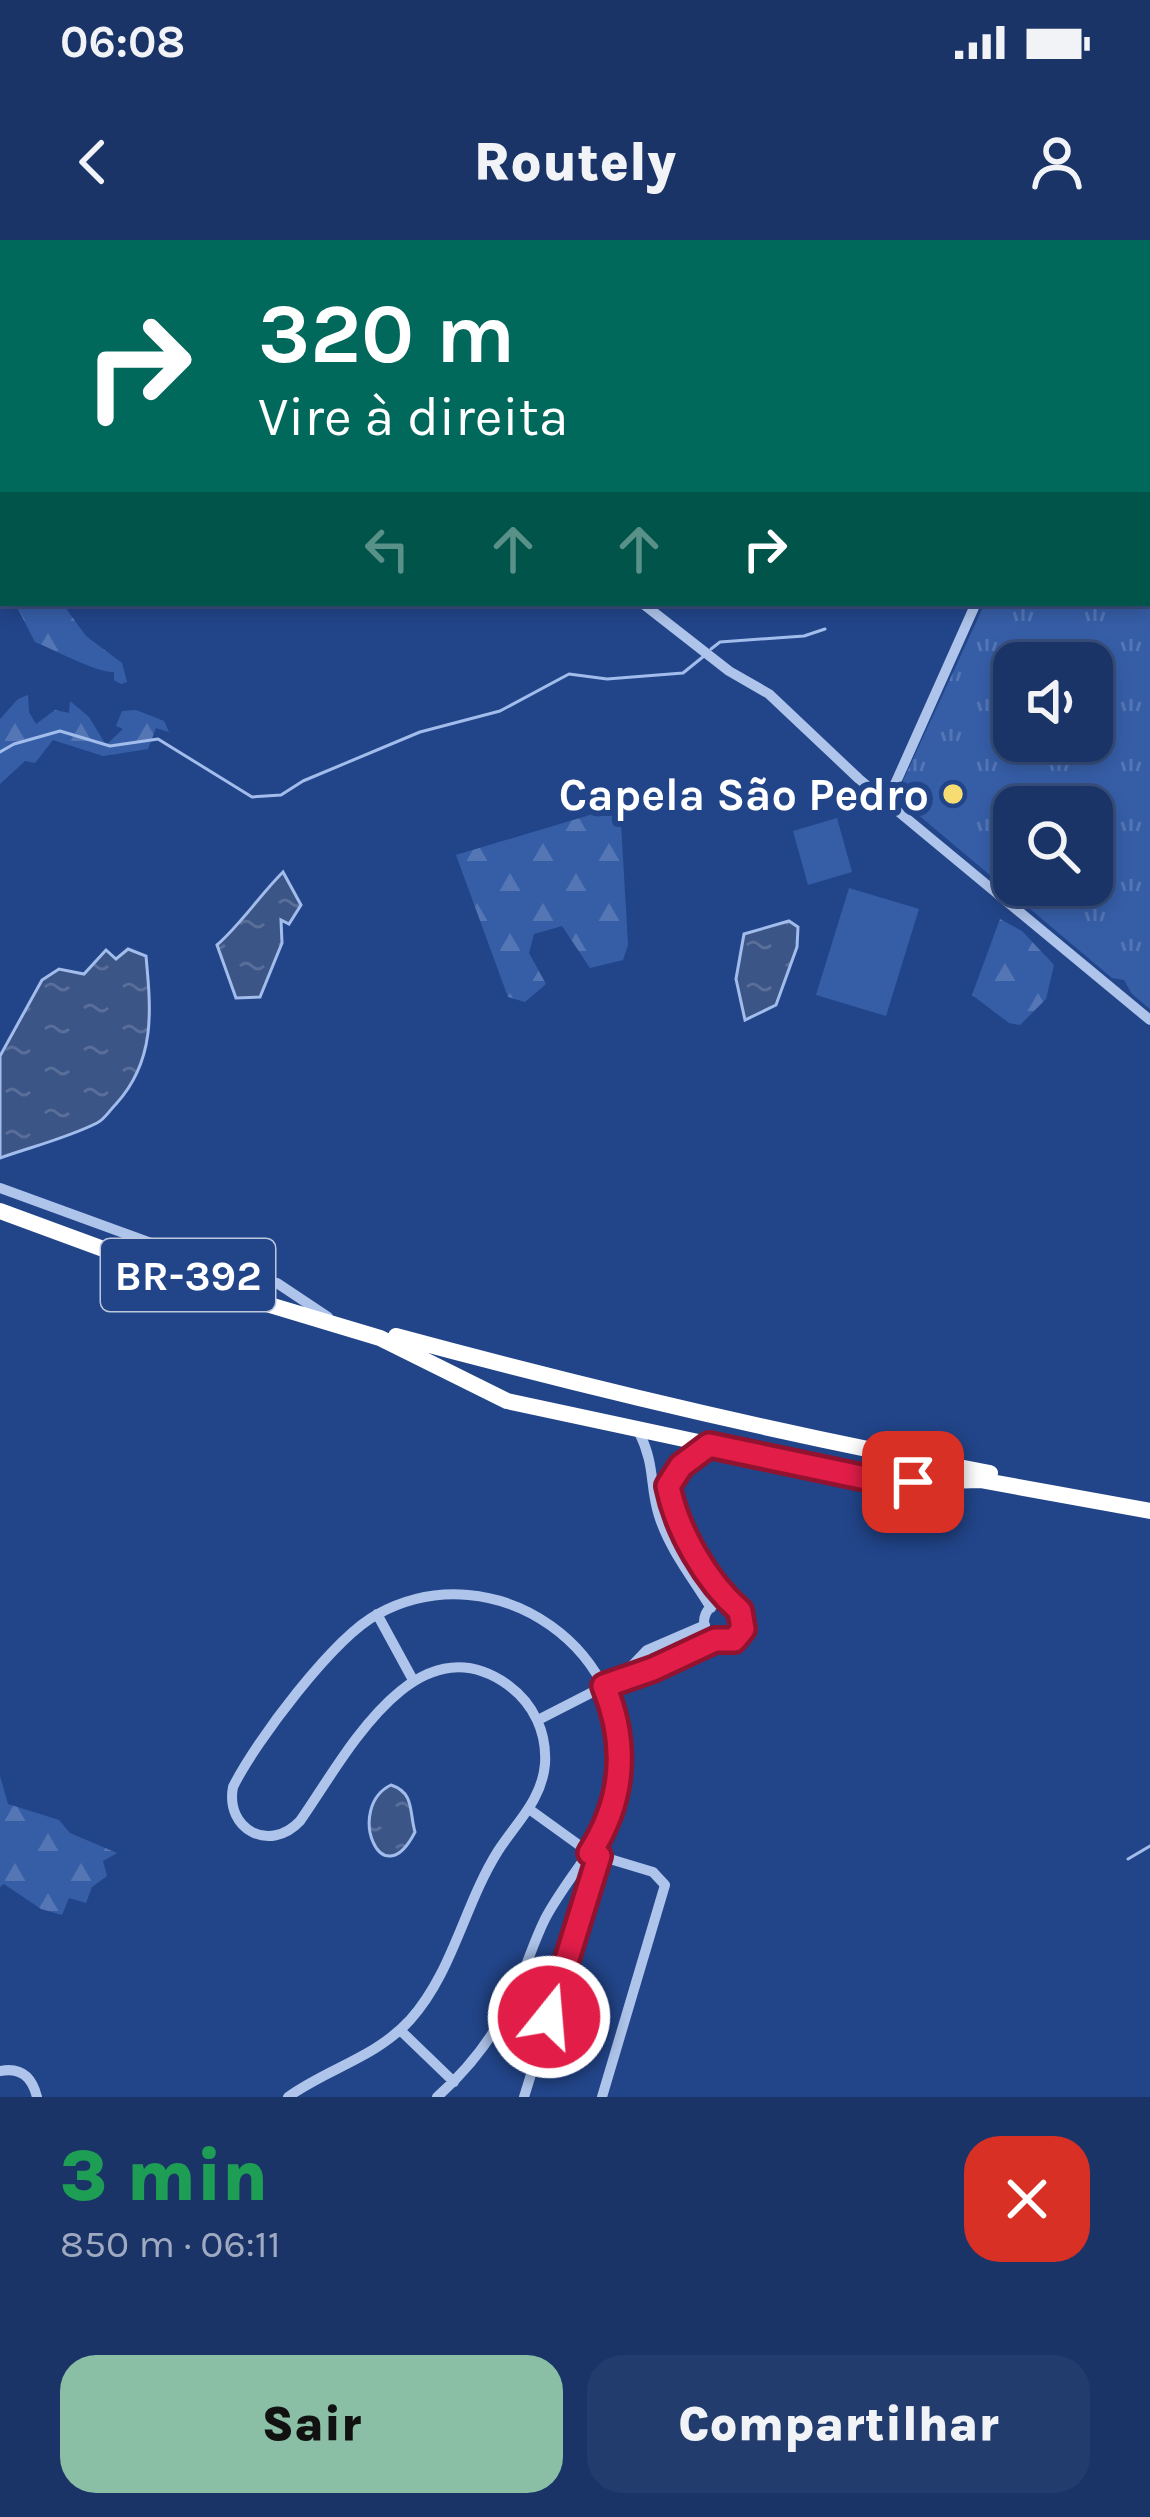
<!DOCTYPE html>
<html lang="pt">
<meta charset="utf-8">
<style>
:root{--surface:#1a3468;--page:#233c6e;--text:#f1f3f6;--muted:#9faac0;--line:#384f7c;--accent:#8abfa5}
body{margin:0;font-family:Karla,sans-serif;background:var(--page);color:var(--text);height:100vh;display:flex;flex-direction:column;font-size:45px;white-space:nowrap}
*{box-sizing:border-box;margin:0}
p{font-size:39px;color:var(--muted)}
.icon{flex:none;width:66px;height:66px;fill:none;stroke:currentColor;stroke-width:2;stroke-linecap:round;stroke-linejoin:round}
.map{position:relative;height:1857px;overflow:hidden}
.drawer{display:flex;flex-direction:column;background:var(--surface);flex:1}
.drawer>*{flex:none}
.hud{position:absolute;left:0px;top:0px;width:1152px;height:366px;box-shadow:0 6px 18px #0003,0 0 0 3px var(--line);background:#00695c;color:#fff;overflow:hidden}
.controls{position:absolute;left:993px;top:402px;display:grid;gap:24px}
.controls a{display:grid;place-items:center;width:120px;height:120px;border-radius:24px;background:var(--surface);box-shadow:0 6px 18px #0003,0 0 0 3px var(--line);font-size:60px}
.pin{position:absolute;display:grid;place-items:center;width:102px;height:102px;color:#fff;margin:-51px;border-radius:24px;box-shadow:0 6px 18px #0006}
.me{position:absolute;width:132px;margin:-66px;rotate:17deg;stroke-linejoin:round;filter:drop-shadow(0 0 9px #0008)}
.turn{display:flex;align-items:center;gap:42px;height:252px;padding:0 60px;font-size:54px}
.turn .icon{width:156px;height:156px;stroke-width:2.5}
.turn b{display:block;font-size:84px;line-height:102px}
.lanes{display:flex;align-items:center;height:114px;padding:0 60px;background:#0003;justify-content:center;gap:60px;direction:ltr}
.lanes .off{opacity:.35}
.round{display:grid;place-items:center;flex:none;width:126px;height:126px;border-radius:36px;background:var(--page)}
.headline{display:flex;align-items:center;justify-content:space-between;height:204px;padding:0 60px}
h1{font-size:72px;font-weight:800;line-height:90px;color:#1e9e55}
.cta{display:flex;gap:24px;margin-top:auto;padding:24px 60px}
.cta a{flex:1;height:138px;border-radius:36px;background:var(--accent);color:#111;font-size:48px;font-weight:800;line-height:138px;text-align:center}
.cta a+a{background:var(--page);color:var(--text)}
.status{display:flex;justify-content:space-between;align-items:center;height:84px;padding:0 60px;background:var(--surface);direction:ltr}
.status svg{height:33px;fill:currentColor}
header{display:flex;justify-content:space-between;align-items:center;height:156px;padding:0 60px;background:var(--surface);font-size:54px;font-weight:800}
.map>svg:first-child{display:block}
</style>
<div class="status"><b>06:08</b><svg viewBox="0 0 49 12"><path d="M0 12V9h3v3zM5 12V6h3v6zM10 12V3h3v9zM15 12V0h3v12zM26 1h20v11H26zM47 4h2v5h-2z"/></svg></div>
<header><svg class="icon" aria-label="back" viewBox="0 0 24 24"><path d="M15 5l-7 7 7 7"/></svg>Routely<svg class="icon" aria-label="person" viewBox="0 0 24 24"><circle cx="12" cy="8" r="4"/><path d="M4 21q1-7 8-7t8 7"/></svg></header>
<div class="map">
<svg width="1150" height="1857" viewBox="0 0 1150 1857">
<defs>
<pattern id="forest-firs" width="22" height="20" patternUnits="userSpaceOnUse" patternTransform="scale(3)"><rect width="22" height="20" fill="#365ea7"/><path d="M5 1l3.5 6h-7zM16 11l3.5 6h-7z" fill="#5476b4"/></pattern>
<pattern id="park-tufts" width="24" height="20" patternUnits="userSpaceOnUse" patternTransform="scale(3)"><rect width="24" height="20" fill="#365ea7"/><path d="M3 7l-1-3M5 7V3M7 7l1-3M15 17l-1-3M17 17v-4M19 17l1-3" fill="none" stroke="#5476b4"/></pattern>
<pattern id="water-ripples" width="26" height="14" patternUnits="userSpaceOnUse" patternTransform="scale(3)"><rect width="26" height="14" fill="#3c5587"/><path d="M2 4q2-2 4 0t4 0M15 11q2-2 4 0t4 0" fill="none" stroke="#596e99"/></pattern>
</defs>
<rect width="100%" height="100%" fill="#22458a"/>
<path fill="#365ea7" d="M837,578L852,632L808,645L793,591Z
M849,648L919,669L886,776L816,755Z"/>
<path fill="url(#forest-firs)" d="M15,363H62L86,396L122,423L127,442L121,444L114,440V432C97,433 55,410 35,402Z
M28,455L29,472L36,484L55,470L69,473L70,461L89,477L106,505L123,489L116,486L122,471L136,470L164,481L169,492L156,488L148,509L103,516L53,500L35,523L25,521L0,544V479L18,459Z
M620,566L628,705L623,720L590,728L562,686L534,694L529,713L546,744L525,762L508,757L456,615Z
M1000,679L1022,691L1054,725L1046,759L1020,785L1009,783L972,755Z
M0,1536L8,1564L59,1580L70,1593L117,1613L103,1621L107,1636L92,1647L86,1663L69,1658L62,1675L41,1669L4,1644L0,1647Z"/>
<path fill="url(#park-tufts)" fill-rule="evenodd" d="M1150,39V769L1132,754L1124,740L1112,738L896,556L985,363H1149ZM1014,423H1092V501H1014ZM1014,567H1092V645H1014Z"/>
<path fill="url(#water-ripples)" stroke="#a2bdeb" stroke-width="3" d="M283,632L301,665L289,684L281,680L282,703L260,757L236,758L217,705C242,683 259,656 283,632Z
M789,681L798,687L797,707L776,765L745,780L736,739L744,694Z
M128,709L146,716C151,770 156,820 116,864C109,871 105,879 97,883C67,898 31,907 0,918V816L42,740L59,729L84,734L106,710L116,719Z
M391,1545C415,1553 409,1572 415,1592C381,1659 345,1567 391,1545Z"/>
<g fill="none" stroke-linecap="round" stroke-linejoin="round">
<path stroke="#a2bdeb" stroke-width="3" d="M711,409L720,402L804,396L825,389
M0,512L14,504L60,491L110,506L158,499L252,557L281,555L303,541L420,492L500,471L569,434L607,439L683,433L704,416
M1128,1619L1150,1606"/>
<path stroke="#aec4ea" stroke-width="10" d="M581,0L585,3
M791,0L794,3
M820,3L825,0
M1149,30L1150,28
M0,165L3,166
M0,344L3,342
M642,363L729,431L769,454L859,539L1150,780
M887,562L976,363
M0,948L206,1023L277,1043L328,1077
M639,1192C656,1227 649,1244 659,1276C670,1310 692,1337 711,1368
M709,1205L681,1226L668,1246L687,1300L729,1363
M704 1382a20 20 0 1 1 40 0a20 20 0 1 1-40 0Z
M377,1374L413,1440
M624,1434L647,1410L705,1385
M538,1480L622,1437L653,1429L715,1400
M529,1569L590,1613L653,1632L665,1645L602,1857
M400,1790L454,1842
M0,1831C21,1827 32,1837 37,1857
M288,1857C328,1828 375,1818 410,1780C453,1732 464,1665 498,1611C516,1583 542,1560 545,1524C547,1493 534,1464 508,1445C414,1378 344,1519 300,1581C270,1613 225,1590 233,1547C255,1502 334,1397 378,1374C496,1310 640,1412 618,1544C609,1598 569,1633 545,1679C534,1701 527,1725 517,1747C499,1790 472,1826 437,1857
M524,1857L599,1616"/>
<path stroke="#fff" stroke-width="16" d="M0,971L193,1042L380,1098L507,1161L861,1237L913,1242L980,1240L1150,1271
M396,1096C592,1149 790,1196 990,1233"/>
</g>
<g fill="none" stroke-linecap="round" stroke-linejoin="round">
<defs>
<path id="route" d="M549,1777L599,1616L590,1613C624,1560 628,1504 604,1446L653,1429L715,1400H734L743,1389L740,1371C706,1341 677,1291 668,1246L681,1226L709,1205L861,1237L913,1242"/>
</defs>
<use href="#route" stroke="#92132f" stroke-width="30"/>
<use href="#route" stroke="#e11d48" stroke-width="21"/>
</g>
<circle fill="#f6dc71" stroke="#22458a" stroke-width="4.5" cx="953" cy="554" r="12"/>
<g text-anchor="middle" stroke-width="12" stroke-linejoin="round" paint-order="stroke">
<rect fill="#22458a" stroke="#bdc7dc" stroke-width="3" x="101" y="999" width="174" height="72" rx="9"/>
<g font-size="42" font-weight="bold" fill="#fff">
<text x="188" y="1050">BR-392</text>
</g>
<g font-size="45" font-weight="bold" fill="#fff" stroke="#22458a" text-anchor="end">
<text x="929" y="570">Capela São Pedro</text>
</g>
</g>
</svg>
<div class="controls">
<a><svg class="icon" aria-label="sound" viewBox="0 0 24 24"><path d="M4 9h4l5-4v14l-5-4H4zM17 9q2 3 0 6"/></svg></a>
<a><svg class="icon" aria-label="search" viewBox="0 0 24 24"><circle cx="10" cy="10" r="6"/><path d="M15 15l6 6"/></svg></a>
</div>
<div class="pin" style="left:913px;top:1242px;background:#d93025"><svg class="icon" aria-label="arrive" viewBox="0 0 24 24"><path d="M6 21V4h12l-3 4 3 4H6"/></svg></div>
<svg class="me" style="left:549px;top:1777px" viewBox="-20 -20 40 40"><circle r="17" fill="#e11d48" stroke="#fff" stroke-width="3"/><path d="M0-11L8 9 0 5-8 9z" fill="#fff"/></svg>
<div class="hud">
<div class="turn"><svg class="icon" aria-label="right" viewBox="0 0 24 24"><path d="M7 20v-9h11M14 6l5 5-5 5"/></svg><div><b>320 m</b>Vire à direita</div></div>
<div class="lanes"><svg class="icon off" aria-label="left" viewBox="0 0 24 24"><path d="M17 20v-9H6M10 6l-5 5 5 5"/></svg><svg class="icon off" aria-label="ahead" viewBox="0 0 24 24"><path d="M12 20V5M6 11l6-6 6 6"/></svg><svg class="icon off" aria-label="ahead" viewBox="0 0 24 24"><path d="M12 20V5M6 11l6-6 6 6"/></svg><svg class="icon" aria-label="right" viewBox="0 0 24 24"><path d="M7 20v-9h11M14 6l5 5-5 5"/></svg></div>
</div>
</div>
<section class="drawer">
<div class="headline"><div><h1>3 min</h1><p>850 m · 06:11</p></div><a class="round" style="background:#d93025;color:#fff"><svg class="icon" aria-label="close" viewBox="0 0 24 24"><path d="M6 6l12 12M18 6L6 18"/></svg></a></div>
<div class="cta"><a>Sair</a><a>Compartilhar</a></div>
</section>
